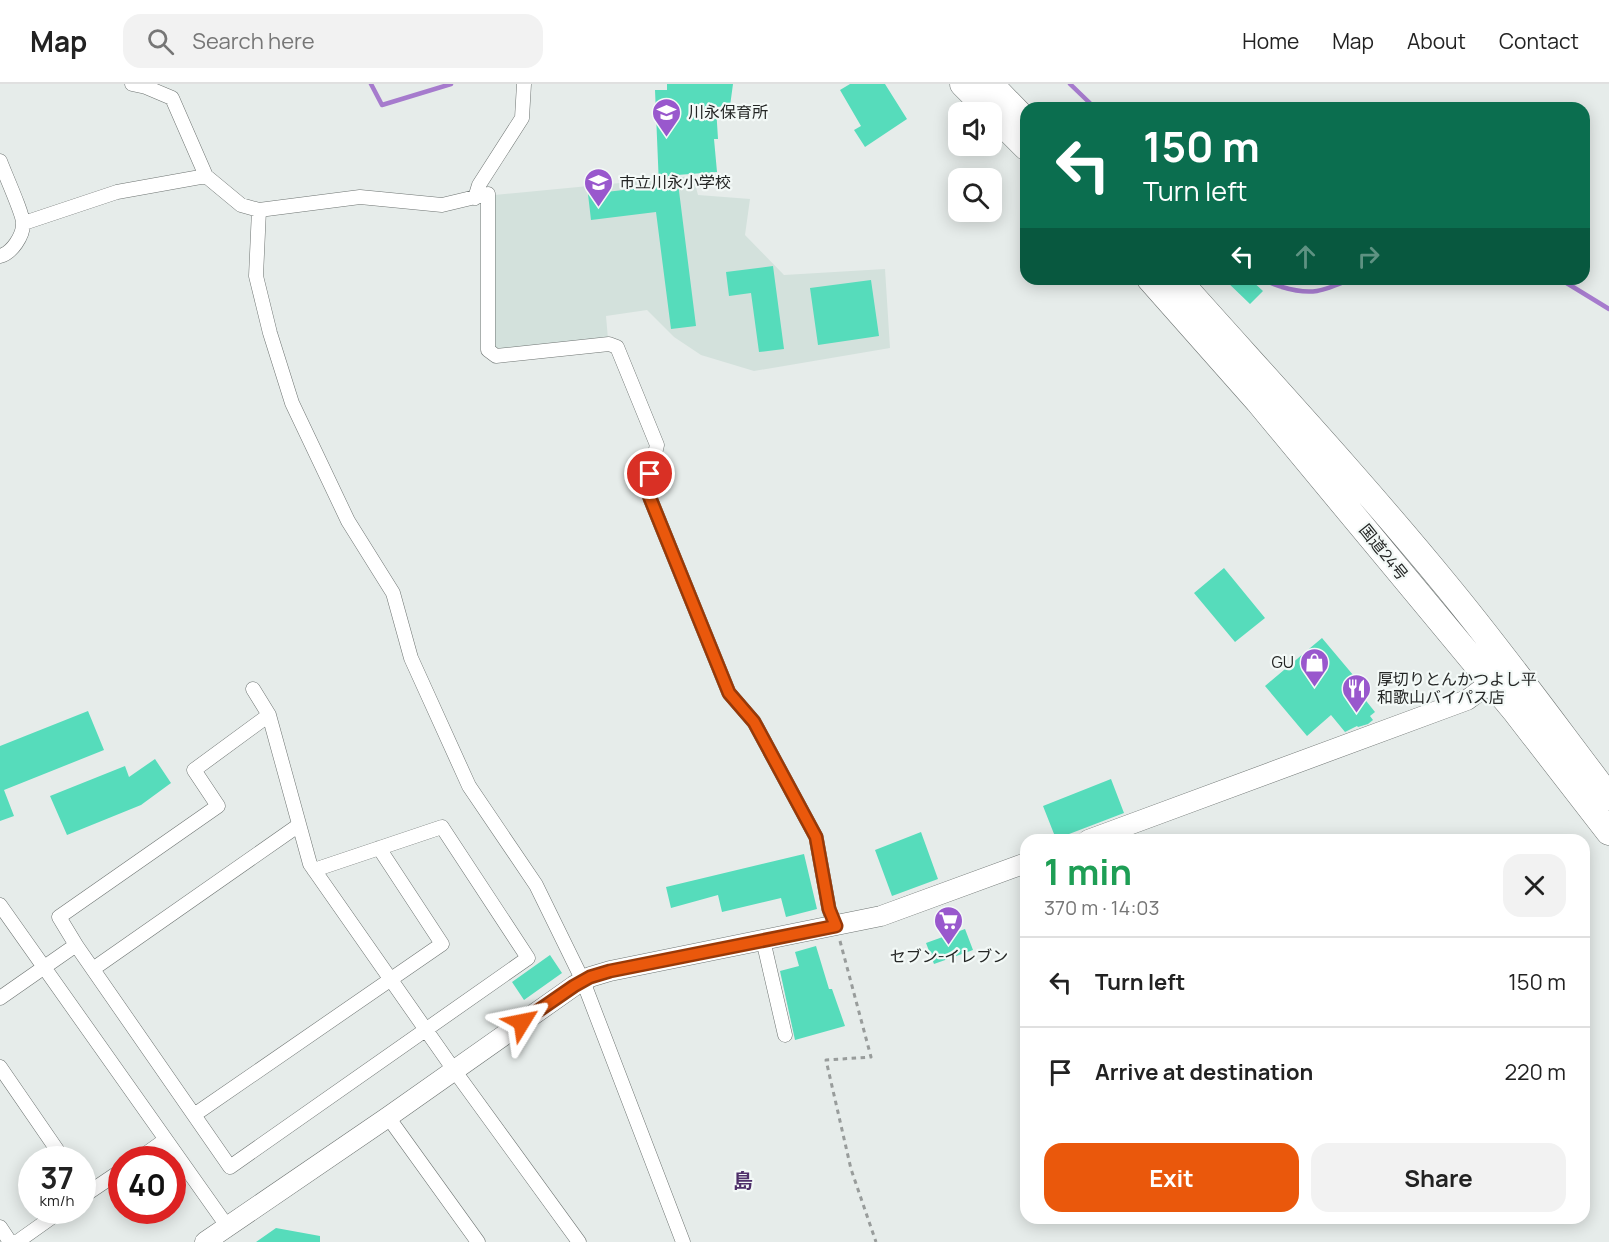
<!DOCTYPE html>
<meta charset="utf-8">
<style>
:root{--surface:#fff;--page:#f2f2f2;--text:#222;--muted:#767676;--line:#e0e0e0;--accent:#ea580c}
body{margin:0;font-family:Manrope,"Noto Sans JP",sans-serif;background:var(--page);color:var(--text);height:100vh;display:flex;flex-direction:column;font-size:22px;white-space:nowrap}
*{box-sizing:border-box;margin:0}
p{font-size:20px;color:var(--muted)}
.icon{flex:none;width:33px;height:33px;fill:none;stroke:currentColor;stroke-width:2;stroke-linecap:round;stroke-linejoin:round}
.map{position:relative;flex:1;overflow:hidden}
.details{position:absolute;left:1020px;top:750px;width:570px;height:390px;display:flex;flex-direction:column;background:var(--surface);border-radius:18px;box-shadow:0 3px 15px #0003}
.details>*{flex:none}
.banner{position:absolute;left:1020px;top:18px;width:570px;height:183px;border-radius:18px;box-shadow:0 3px 15px #0003;background:#0b6e4f;color:#fff;overflow:hidden}
.controls{position:absolute;left:948px;top:18px;display:grid;gap:12px}
.controls a{display:grid;place-items:center;width:54px;height:54px;border-radius:12px;background:var(--surface);box-shadow:0 3px 15px #0003;font-size:30px}
.speed{position:absolute;left:18px;top:1062px;display:flex;gap:12px;font-size:30px;font-weight:700;text-align:center}
.speed>*{display:grid;place-content:center;width:78px;height:78px;border-radius:50%;background:var(--surface);box-shadow:0 3px 15px #0003;line-height:1}
.speed small{font-size:15px;font-weight:400}
.speed .limit{border:9px solid #d22;background:#fff;color:#111}
.pin{position:absolute;display:grid;place-items:center;width:51px;height:51px;color:#fff;margin:-26px;border:3px solid #fff;border-radius:50%;box-shadow:0 2px 6px #0007}
.me{position:absolute;width:66px;margin:-33px;rotate:55deg;stroke-linejoin:round;filter:drop-shadow(0 0 4px #0008)}
.turn{display:flex;align-items:center;gap:21px;height:126px;padding:0 24px;font-size:27px}
.turn .icon{width:78px;height:78px;stroke-width:2.5}
.turn b{display:block;font-size:42px;line-height:51px}
.lanes{display:flex;align-items:center;height:57px;padding:0 24px;background:#0003;justify-content:center;gap:30px;direction:ltr}
.lanes .off{opacity:.35}
.round{display:grid;place-items:center;flex:none;width:63px;height:63px;border-radius:18px;background:var(--page)}
.headline{display:flex;align-items:center;justify-content:space-between;height:102px;padding:0 24px}
h1{font-size:36px;font-weight:700;line-height:45px;color:#1e9e55}
.button{display:flex;gap:12px;margin-top:auto;padding:12px 24px}
.button a{flex:1;height:69px;border-radius:18px;background:var(--accent);color:#fff;font-size:24px;font-weight:700;line-height:69px;text-align:center}
.button a+a{background:var(--page);color:var(--text)}
ul{padding:0;list-style:none}
li{display:flex;align-items:center;gap:18px;height:90px;padding:0 24px;border-top:2px solid var(--line)}
li div{flex:1}
li b{display:block;font-size:22px}
li em{font-style:normal}
header{display:flex;align-items:center;gap:36px;box-sizing:border-box;height:84px;padding:0 30px;background:var(--surface);border-bottom:2px solid var(--line)}
header strong{font-size:28px}
nav{display:flex;gap:33px;margin-inline-start:auto;font-size:21px}
.search{width:420px;height:54px;background:var(--page);display:flex;align-items:center;gap:15px;box-sizing:border-box;padding:0 21px;border-radius:18px;color:var(--muted);font-size:22px}
.map>svg:first-child{display:block}
</style>
<header>
<strong>Map</strong>
<div class="search"><svg class="icon" aria-label="search" viewBox="0 0 24 24"><circle cx="10" cy="10" r="6"/><path d="M15 15l6 6"/></svg>Search here</div>
<nav><a>Home</a><a>Map</a><a>About</a><a>Contact</a></nav>
</header>
<div class="map">
<svg width="1609" height="1158" viewBox="0 0 1609 1158">
<rect width="100%" height="100%" fill="#e6ecea"/>
<path fill="#d3e1dc" d="M693,92L698,111L750,115L745,151L784,191L885,185L890,264L754,287L701,271L674,253L647,226L606,232L608,255L498,267L491,262L494,111Z"/>
<g fill="none" stroke-linecap="round" stroke-linejoin="round">
<path stroke="#a67bcd" stroke-width="4.5" d="M371,0L382,21L451,0
M1070,0L1095,24
M1265,195C1270,200 1275,201 1282,203C1312,212 1323,207 1351,195
M1560,195L1609,225"/>
</g>
<path fill="#56dcbb" d="M667,0H733L730,22L716,23L718,55H714L717,88L677,91L696,242L671,245L656,128L591,136L588,110L659,102L655,6H667Z
M850,0H885L907,35L865,63L854,46L861,42L840,6Z
M773,182L784,265L759,268L751,209L729,212L726,188Z
M1224,195H1250L1263,207L1250,220Z
M871,196L879,252L818,261L810,204Z
M1224,484L1265,534L1235,558L1194,509Z
M1322,554L1364,604L1359,608L1375,628L1370,632L1373,636L1368,640L1358,643L1357,642L1345,648L1331,631L1307,652L1265,602Z
M88,627L104,666L4,706L14,732L0,737V662Z
M155,675L171,699L141,721L67,751L50,712L125,682L129,693Z
M1111,695L1124,729L1056,755L1043,722Z
M921,748L938,795L892,812L875,766Z
M804,770L817,825L786,833L781,814L722,828L718,811L671,824L666,803Z
M965,845L973,866L934,880L926,859Z
M816,862L829,905H832L845,942L795,956L780,887L799,882L795,868Z
M550,871L562,889L524,916L512,898Z
M276,1144L320,1152V1158H256Z"/>
<g fill="none" stroke-linecap="round" stroke-linejoin="round">
<defs>
<path id="street" d="M132,0L146,3L172,14L206,92L241,121L259,126L360,113L442,121L488,110V266L496,272L609,260L617,263L657,361L650,390V414L729,609L754,638L816,753L829,825L835,842
M0,77C4,88 24,132 23,140C23,152 12,169 0,172
M475,114L479,101L522,34L524,0
M259,126L256,192L270,249L292,319L348,437L393,509L411,574L469,702L536,801L583,897L683,1158
M24,139L117,108L206,92
M253,605L269,631L310,780L454,986L579,1158
M0,821L227,1142
M763,856L785,951
M76,861L230,1083L528,874L442,743L314,786
M93,885L299,741
M0,914L76,861L59,833L218,722L194,686L269,631
M0,983L64,1076
M194,1031L442,860L379,764
M388,1033L478,1158
M137,1076L165,1056
M82,1113L122,1086
M0,1143L10,1158
M17,1158L62,1126"/>
<path id="secondary" d="M1088,756L1467,616L1502,590
M205,1158L388,1033L574,902L590,893L610,887L881,832L1026,779"/>
<path id="highway" d="M963,0L1026,63
M990,0L1026,37
M1150,195L1258,317L1516,628L1609,748
M1177,195C1267,296 1360,396 1446,501C1503,570 1555,642 1609,713"/>
</defs>
<use href="#street" stroke="#6e7472" stroke-width="15"/>
<use href="#secondary" stroke="#6e7472" stroke-width="21"/>
<use href="#highway" stroke="#6e7472" stroke-width="27"/>
<path stroke="#989c9b" stroke-width="3" stroke-dasharray="4.5 4.5" stroke-linecap="butt" d="M840,857L871,973L826,976L851,1085L876,1158"/>
<use href="#street" stroke="#fff" stroke-width="14"/>
<use href="#secondary" stroke="#fff" stroke-width="20"/>
<use href="#highway" stroke="#fff" stroke-width="26"/>
</g>
<g fill="none" stroke-linecap="round" stroke-linejoin="round">
<defs>
<path id="route" d="M522,938L574,902L590,893L610,887L836,842L829,825L816,753L754,638L729,609L650,414V390"/>
</defs>
<use href="#route" stroke="#983908" stroke-width="15"/>
<use href="#route" stroke="#ea580c" stroke-width="10"/>
</g>
<defs>
<symbol id="school-pin" viewBox="-11 -11 22 30"><path d="M0 17L-7.5 6A9.5 9.5 0 1 1 7.5 6Z" fill="#9958cd" stroke="#f3f9f7"/><path d="M0-5L7-2L0 1L-7-2ZM-4 1L0 2.5L4 1V4Q0 6-4 4Z" fill="#fff"/></symbol>
<symbol id="shop-pin" viewBox="-11 -11 22 30"><path d="M0 17L-7.5 6A9.5 9.5 0 1 1 7.5 6Z" fill="#9958cd" stroke="#f3f9f7"/><path d="M-5-2.5h2.3a2.7 3.5 0 0 1 5.4 0H5L5.5 6h-11ZM-1.5-2.5h3a1.5 2.3 0 0 0-3 0Z" fill="#fff"/></symbol>
<symbol id="restaurant-pin" viewBox="-11 -11 22 30"><path d="M0 17L-7.5 6A9.5 9.5 0 1 1 7.5 6Z" fill="#9958cd" stroke="#f3f9f7"/><path d="M-5-6h1v4h1v-4h1v4h1v-4h1v5L-1.5 .5V6h-2V.5L-5-1ZM5-6V6H3V1.5H1.5Q1.5-4 5-6Z" fill="#fff"/></symbol>
<symbol id="supermarket-pin" viewBox="-11 -11 22 30"><path d="M0 17L-7.5 6A9.5 9.5 0 1 1 7.5 6Z" fill="#9958cd" stroke="#f3f9f7"/><path d="M-6-5.5h2.5l.6 2H6L4.5 2H-2.5L-4.4-4H-6ZM-1.5 3.2a1.3 1.3 0 1 0 .1 0ZM3 3.2a1.3 1.3 0 1 0 .1 0Z" fill="#fff"/></symbol>
</defs>
<g fill-rule="evenodd">
<use href="#school-pin" x="650" y="12" width="33" height="45"/>
<use href="#school-pin" x="582" y="82" width="33" height="45"/>
<use href="#shop-pin" x="1298" y="562" width="33" height="45"/>
<use href="#restaurant-pin" x="1340" y="588" width="33" height="45"/>
<use href="#supermarket-pin" x="932" y="820" width="33" height="45"/>
</g>
<g text-anchor="middle" stroke-width="4.5" stroke-linejoin="round" paint-order="stroke">
<g font-size="16" fill="#242625" stroke="#f3f9f7" text-anchor="start">
<text x="688" y="34">川永保育所</text>
<text x="619" y="104">市立川永小学校</text>
<text x="1294" y="584" text-anchor="end">GU</text>
<text x="1377" y="601">厚切りとんかつよし平<tspan x="1377" dy="18">和歌山バイパス店</tspan></text>
<text x="949" y="878" text-anchor="middle">セブン-イレブン</text>
</g>
<g font-size="16" fill="#242625" stroke="#f3f9f7">
<text transform="translate(1384 468) rotate(51)" y="6">国道24号</text>
</g>
<g font-size="20" font-weight="bold" fill="#4e2f69" stroke="#f3f9f7">
<text x="743" y="1104">島</text>
</g>
</g>
</svg>
<div class="controls">
<a><svg class="icon" aria-label="sound" viewBox="0 0 24 24"><path d="M4 9h4l5-4v14l-5-4H4zM17 9q2 3 0 6"/></svg></a>
<a><svg class="icon" aria-label="search" viewBox="0 0 24 24"><circle cx="10" cy="10" r="6"/><path d="M15 15l6 6"/></svg></a>
</div>
<div class="speed"><div>37<small>km/h</small></div><div class="limit">40</div></div>
<div class="pin" style="left:650px;top:390px;background:#d93025"><svg class="icon" aria-label="arrive" viewBox="0 0 24 24"><path d="M6 21V4h12l-3 4 3 4H6"/></svg></div>
<svg class="me" style="left:522px;top:938px" viewBox="-20 -20 40 40"><path d="M0-17L14 15 0 8-14 15z" fill="#ea580c" stroke="#fff" stroke-width="4"/></svg>
<div class="banner">
<div class="turn"><svg class="icon" aria-label="left" viewBox="0 0 24 24"><path d="M17 20v-9H6M10 6l-5 5 5 5"/></svg><div><b>150 m</b>Turn left</div></div>
<div class="lanes"><svg class="icon" aria-label="left" viewBox="0 0 24 24"><path d="M17 20v-9H6M10 6l-5 5 5 5"/></svg><svg class="icon off" aria-label="ahead" viewBox="0 0 24 24"><path d="M12 20V5M6 11l6-6 6 6"/></svg><svg class="icon off" aria-label="right" viewBox="0 0 24 24"><path d="M7 20v-9h11M14 6l5 5-5 5"/></svg></div>
</div>
<section class="details">
<div class="headline"><div><h1>1 min</h1><p>370 m · 14:03</p></div><a class="round"><svg class="icon" aria-label="close" viewBox="0 0 24 24"><path d="M6 6l12 12M18 6L6 18"/></svg></a></div>
<ul>
<li><svg class="icon" aria-label="left" viewBox="0 0 24 24"><path d="M17 20v-9H6M10 6l-5 5 5 5"/></svg><div><b>Turn left</b></div><em>150 m</em></li>
<li><svg class="icon" aria-label="arrive" viewBox="0 0 24 24"><path d="M6 21V4h12l-3 4 3 4H6"/></svg><div><b>Arrive at destination</b></div><em>220 m</em></li>
</ul>
<div class="button"><a>Exit</a><a>Share</a></div>
</section>
</div>
